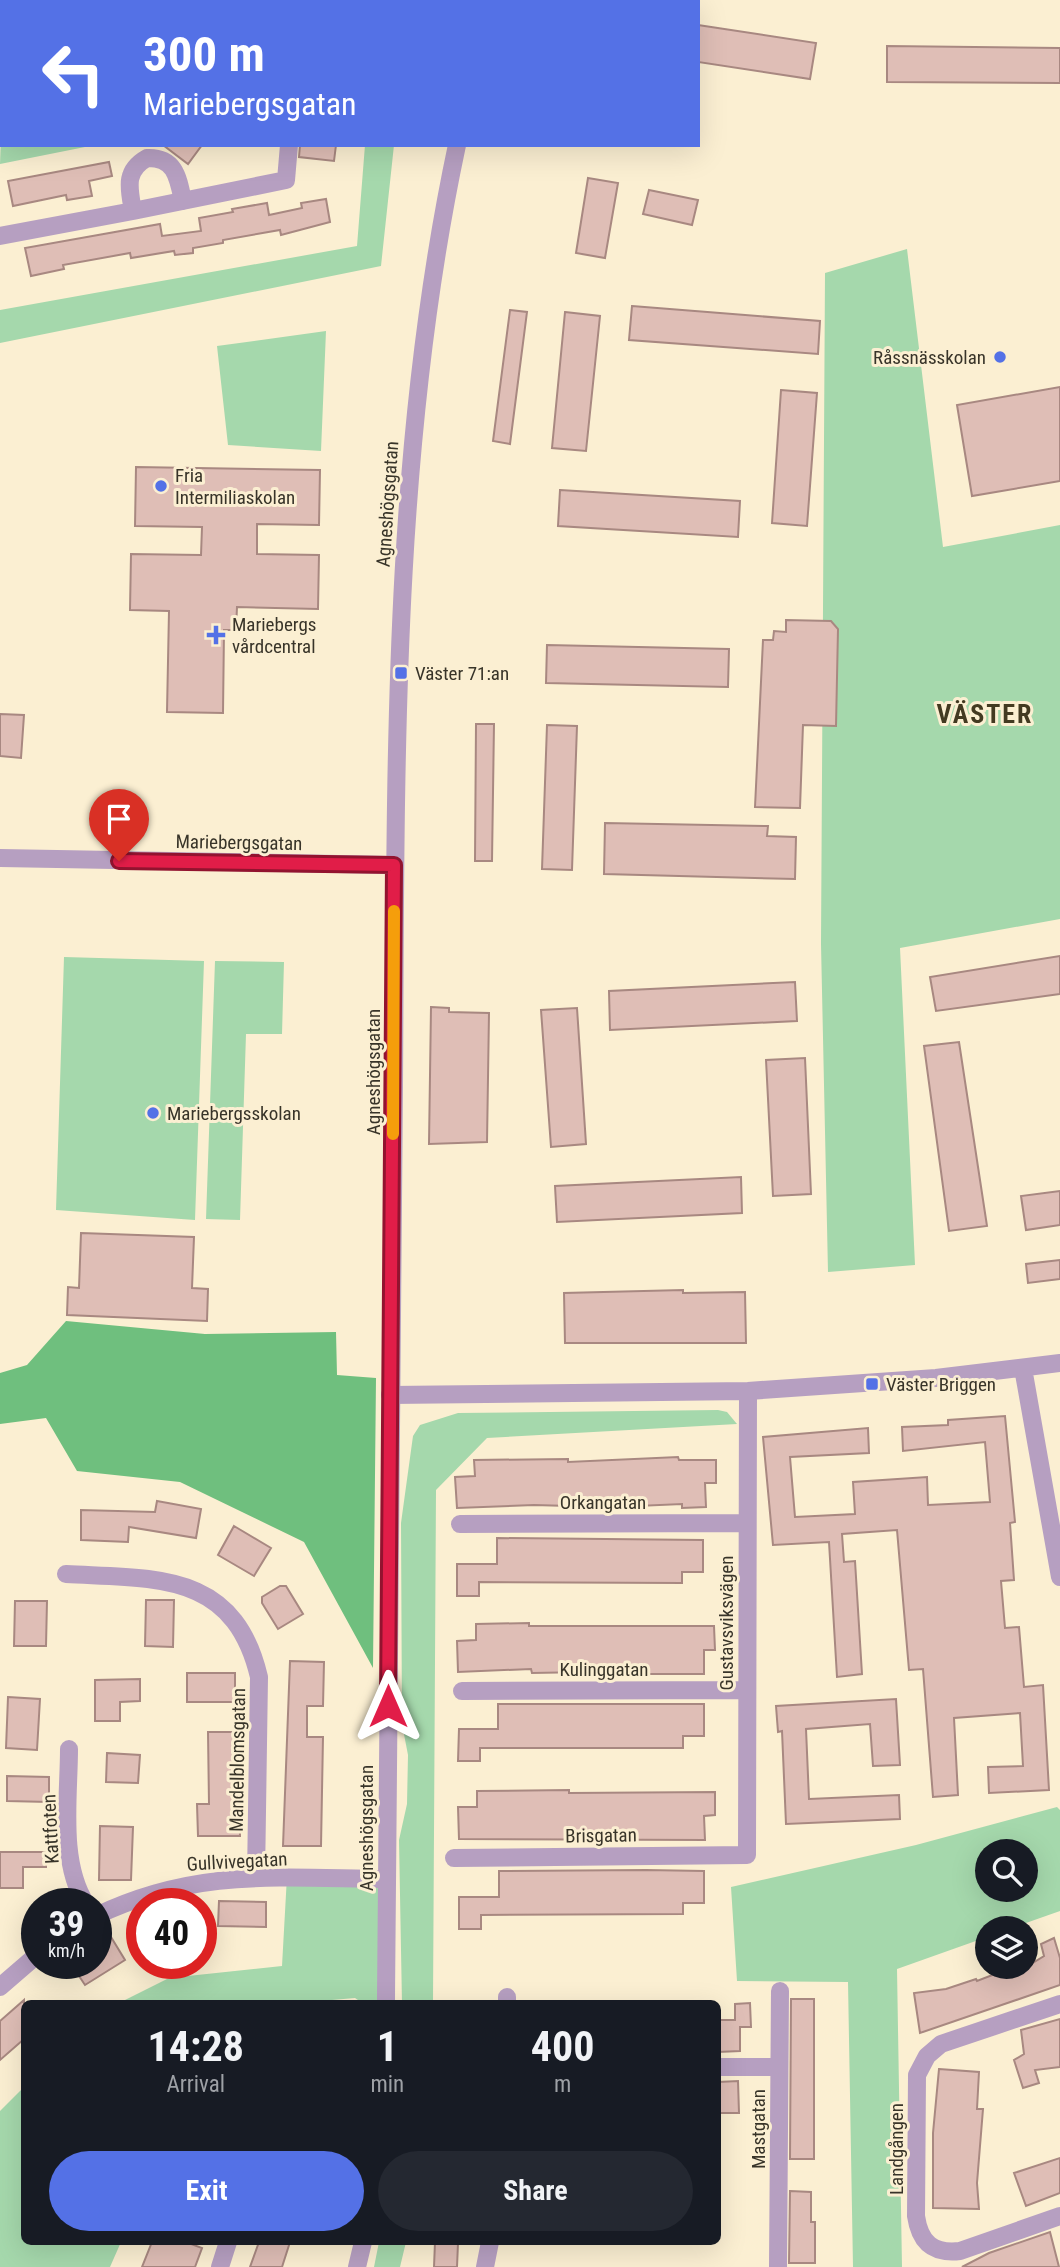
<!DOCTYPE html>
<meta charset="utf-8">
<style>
:root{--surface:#171b24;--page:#242831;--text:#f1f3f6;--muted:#9ea1a6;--accent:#5471e6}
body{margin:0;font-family:"Roboto Condensed",sans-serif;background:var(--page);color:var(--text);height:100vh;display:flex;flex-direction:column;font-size:26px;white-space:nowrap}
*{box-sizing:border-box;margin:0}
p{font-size:23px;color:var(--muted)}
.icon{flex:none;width:38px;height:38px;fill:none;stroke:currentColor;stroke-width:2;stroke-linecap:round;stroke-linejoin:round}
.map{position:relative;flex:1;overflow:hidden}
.panel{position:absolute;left:21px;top:2000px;width:700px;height:245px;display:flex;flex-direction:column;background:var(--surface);border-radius:10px;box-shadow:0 7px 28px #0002}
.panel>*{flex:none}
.hud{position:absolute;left:0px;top:0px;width:700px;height:147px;box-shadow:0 7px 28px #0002;background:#5471e6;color:#fff;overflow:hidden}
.buttons{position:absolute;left:975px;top:1839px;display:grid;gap:14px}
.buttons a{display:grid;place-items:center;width:63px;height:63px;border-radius:50%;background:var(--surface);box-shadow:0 7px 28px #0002;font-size:35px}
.speed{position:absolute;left:21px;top:1888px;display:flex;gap:14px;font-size:35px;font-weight:700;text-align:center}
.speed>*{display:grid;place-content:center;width:91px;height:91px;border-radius:50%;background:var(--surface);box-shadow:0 7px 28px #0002;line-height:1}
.speed small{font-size:18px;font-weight:400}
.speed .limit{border:10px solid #d22;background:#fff;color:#111}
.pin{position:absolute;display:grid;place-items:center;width:60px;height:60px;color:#fff;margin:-72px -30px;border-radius:50% 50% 50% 0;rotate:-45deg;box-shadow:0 0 7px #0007}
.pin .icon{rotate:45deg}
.me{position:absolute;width:77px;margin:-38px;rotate:0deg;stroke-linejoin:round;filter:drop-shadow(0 0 5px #0008)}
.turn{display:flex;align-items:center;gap:24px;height:147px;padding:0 28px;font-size:32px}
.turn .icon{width:91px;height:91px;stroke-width:2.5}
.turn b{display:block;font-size:49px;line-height:60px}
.eta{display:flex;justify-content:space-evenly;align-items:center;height:119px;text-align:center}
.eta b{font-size:42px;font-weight:700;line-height:49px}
.button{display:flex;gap:14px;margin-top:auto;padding:14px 28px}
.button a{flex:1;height:80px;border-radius:42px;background:var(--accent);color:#fff;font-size:28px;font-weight:700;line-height:80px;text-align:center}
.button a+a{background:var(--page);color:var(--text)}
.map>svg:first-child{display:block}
</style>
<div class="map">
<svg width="1060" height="2267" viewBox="0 0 1060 2267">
<rect width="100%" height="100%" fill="#fbefd2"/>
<path fill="#a5d8ac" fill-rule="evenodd" d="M2,109V145L85,147L0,164Z
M365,145H394L381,266L0,343V310L357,246Z
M907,249L943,547L1060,525V919L900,948L915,1265L828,1272L821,944L825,273Z
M326,331L321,451L228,445L217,346Z
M64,957L204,961L195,1220L56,1210Z
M215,961L284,962L282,1034H246L240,1220L206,1219Z
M718,1410L727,1412L737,1424L487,1438L436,1490L433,2004H402L399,1840L407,1804L408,1755L402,1724L401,1523L413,1436L420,1425L458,1413Z
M1057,1807L1060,1810V1911L1012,1928H987V1937L897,1969L902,2267H853L848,1982L737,1981L731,1887L916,1845ZM987,1852H1026V1890H987Z
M380,1871L379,2004H364L355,1998L286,2004H117L169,1978L282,1966L287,1876Z
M24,2087V2242H121L110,2267H0V2111Z
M379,2242H406L400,2267H374Z"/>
<path fill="#6fbf7e" d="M66,1321L205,1334L336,1332L337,1375L376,1378L373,1668L304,1542L180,1482L77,1471L46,1418L0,1424V1373L27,1365Z"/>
<path fill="#dfbeb6" stroke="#a88881" stroke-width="2" d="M698,25L816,43L810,79L698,62Z
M887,46L1060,48V83L887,82Z
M163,145H202L188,164Z
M300,145H336L334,161L299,157Z
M109,162L112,176L89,181L92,196L67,200L66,195L13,206L8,181Z
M588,178L618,183L605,258L576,253Z
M649,190L698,200L692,225L643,214Z
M326,199L330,222L281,235L280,230L223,240V243L193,248V253L175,255L174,251L131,258L130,253L63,265L64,269L31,276L25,248L160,224L162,236L201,231L199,218L233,212L232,209L267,203L269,215L302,208L301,203Z
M632,306L820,321L818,354L629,340Z
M510,310L527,312L510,444L493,441Z
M565,312L600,316L586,451L552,448Z
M1060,387V481L972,496L957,405Z
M781,390L817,393L807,526L772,523Z
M136,467L320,470L319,525L257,524V554L319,555L318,609L237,607L236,630H224L223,713L167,712L169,611L130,610L131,554L201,555L202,527L135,526Z
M560,490L740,501L738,537L558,526Z
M786,620L831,621L838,629L836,726L803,725L800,808L755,807L763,640H773L774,631L786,632Z
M547,645L729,649L728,687L546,683Z
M0,714L24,715L21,758L0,756Z
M476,724H494L492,861H475Z
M547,725L577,726L572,870L542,869Z
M605,823L768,826L767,836L796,837L795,879L604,874Z
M1060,956V994L936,1011L930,977Z
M795,982L797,1021L610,1030L609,991Z
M431,1007L449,1008V1012L489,1013L487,1142L429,1144Z
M577,1008L586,1144L551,1147L541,1010Z
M959,1042L987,1226L949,1231L924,1046Z
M805,1058L811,1194L773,1196L766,1060Z
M741,1177L742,1213L557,1222L555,1186Z
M1060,1191V1225L1026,1230L1021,1196Z
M81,1233L194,1237L192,1288L208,1289L207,1321L67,1315L68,1287L79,1288Z
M1060,1260V1279L1028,1283L1026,1264Z
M683,1290V1293L745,1292L746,1343H565L564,1293Z
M1005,1416L1015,1522L1010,1523L1014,1580L1001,1581L1005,1628L1019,1627L1024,1687L1043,1685L1049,1790L989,1793L988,1767L1023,1766L1020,1713L954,1718L958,1795L933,1797L923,1669L909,1670L897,1530L842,1534L844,1562L855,1561L862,1674L837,1677L829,1542L773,1545L763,1437L868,1428L869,1453L790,1457L795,1517L855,1514L853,1482L927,1477L928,1505L990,1502L985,1442L903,1451L902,1427L948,1425V1420Z
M678,1457L679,1460H716V1483H705L706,1507L682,1508V1504L569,1509V1506L534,1505L457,1508L455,1477L475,1476L474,1460L568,1459V1462Z
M157,1501L201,1509L196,1538L129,1527L128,1542L81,1540V1510L155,1512Z
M234,1526L271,1548L254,1576L218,1555Z
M497,1538L703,1540V1572H682V1583L479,1582V1596H457V1564H497Z
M280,1586H286L303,1614L278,1629L262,1603V1597Z
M146,1600H174L173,1647L145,1646Z
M15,1601H47L46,1646H14Z
M529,1623V1626H714L715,1650H704V1674H643V1671L532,1673L531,1669L458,1672L457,1641L476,1640V1624Z
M290,1661L324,1662L323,1706H307V1737H323L321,1846H283Z
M187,1673H235V1702H187Z
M140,1679V1701L120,1702V1721H95V1680Z
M8,1697L40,1699L37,1750L6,1748Z
M896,1699L900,1765L873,1766L870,1724L806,1729L809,1799L899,1795L900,1819L786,1824L782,1731L778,1732L776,1706Z
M498,1704H704V1736H683V1748H480V1761H458L459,1729H498Z
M208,1732H238L240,1836H198L197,1804H209Z
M107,1753L140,1755L138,1783L106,1782Z
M7,1776L49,1777V1802L7,1801Z
M569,1790V1793L715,1792V1815L704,1816L705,1840L459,1839L458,1807H477V1791Z
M100,1826L133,1827L131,1880H99Z
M0,1852H46V1867H23V1888H0Z
M646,1870L704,1871V1903H683V1914L481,1915V1929H459V1897H499V1871Z
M219,1901L266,1902V1927L218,1926Z
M111,1937L125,1960L85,1985L71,1964H96V1946Z
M1054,1938L1060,1958V1985L920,2033L914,1993L946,1989L976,1979L977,1981L1013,1967H1026L1044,1956L1041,1944Z
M791,1999H814V2159H790Z
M24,2000V2039L0,2060V2021Z
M750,2003L751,2027H740V2051L718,2052V2020H735V2004Z
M1060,2019V2067L1035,2070L1039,2083L1023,2088L1014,2060L1024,2054L1021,2030Z
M939,2069L979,2072L977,2109H983L977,2183L979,2209L933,2208V2133Z
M738,2081L739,2113H718V2082Z
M1060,2158V2193L1026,2206L1014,2173Z
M790,2191L811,2192V2222H815V2263H789Z
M1050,2232L1059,2267H962L989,2253Z
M152,2242H186L202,2248L195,2267H142Z
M259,2242H290L282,2267H250Z
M435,2242L458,2243L457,2267H434Z"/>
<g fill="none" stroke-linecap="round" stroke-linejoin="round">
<path stroke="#b69fc1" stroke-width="18" d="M167,0L169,2
M16,2L19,0
M0,16L2,14
M183,201C178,177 175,157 147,158C124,171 129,188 133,211L286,180L289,145
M0,236L133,211
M0,858L394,865
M1023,1368L1060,1577
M390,1395L748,1391L936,1378L1060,1363
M460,1524L747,1523
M66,1574C156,1579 234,1571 259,1677L256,1878
M462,1691L747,1690
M69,1749C69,1797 59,1862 86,1904
M454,1858L747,1855L748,1391
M96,1916C196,1868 279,1878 386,1879
M0,1987L37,1955
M507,2004V1997
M1060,2004L941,2044L927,2056L917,2075L916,2216C920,2243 933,2254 960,2251L1060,2216
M718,2067H779
M220,2267L228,2242
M485,2267L490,2242
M778,2267L780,1991"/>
<path stroke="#b69fc1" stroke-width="18" d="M434,0L437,2
M518,0V2
M452,2V0
M386,2004C387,1698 392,1392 394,1087C396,772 391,454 457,145
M357,2267L363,2242"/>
</g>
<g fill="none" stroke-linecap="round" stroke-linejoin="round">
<defs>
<path id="route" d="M119,861L394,865L388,1706"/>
</defs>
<use href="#route" stroke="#92132f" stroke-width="18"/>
<use href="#route" stroke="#e11d48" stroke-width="12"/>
<path stroke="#f59e0b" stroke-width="12" d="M393,1134L394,911"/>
</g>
<g fill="#5471e6" stroke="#fbefd2" stroke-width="2.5">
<circle cx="1000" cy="357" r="7"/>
<circle cx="161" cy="486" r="7"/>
<path d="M212.5 624.5h7v7h7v7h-7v7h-7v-7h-7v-7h7z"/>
<rect x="394" y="666" width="14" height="14" rx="3.5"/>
<circle cx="153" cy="1113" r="7"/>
<rect x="865" y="1377" width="14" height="14" rx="3.5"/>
</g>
<g text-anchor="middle" stroke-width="6" stroke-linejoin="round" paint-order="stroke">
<g font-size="19" fill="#383429" stroke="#fbefd2" text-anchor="start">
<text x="986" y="364" text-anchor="end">Råssnässkolan</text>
<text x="175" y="482">Fria<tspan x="175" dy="22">Intermiliaskolan</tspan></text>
<text x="232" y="631">Mariebergs<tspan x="232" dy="22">vårdcentral</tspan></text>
<text x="415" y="680">Väster 71:an</text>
<text x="167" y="1120">Mariebergsskolan</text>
<text x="886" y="1391">Väster Briggen</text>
</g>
<g font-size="19" fill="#383429" stroke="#fbefd2">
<text transform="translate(387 504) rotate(-86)" y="7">Agneshögsgatan</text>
<text transform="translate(239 842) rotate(1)" y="7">Mariebergsgatan</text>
<text transform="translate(373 1072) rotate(-90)" y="7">Agneshögsgatan</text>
<text x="603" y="1509">Orkangatan</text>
<text transform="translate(726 1623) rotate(-90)" y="7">Gustavsviksvägen</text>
<text x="604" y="1676">Kulinggatan</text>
<text transform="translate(237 1760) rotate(-89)" y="7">Mandelblomsgatan</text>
<text transform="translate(366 1828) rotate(-90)" y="7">Agneshögsgatan</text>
<text transform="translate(50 1829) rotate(-93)" y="7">Kattfoten</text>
<text transform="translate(601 1835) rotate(-1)" y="7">Brisgatan</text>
<text transform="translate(237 1861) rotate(-3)" y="7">Gullvivegatan</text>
<text transform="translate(758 2129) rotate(-90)" y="7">Mastgatan</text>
<text transform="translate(896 2149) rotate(-90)" y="7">Landgången</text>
</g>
<g font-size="26" font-weight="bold" letter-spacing="2" fill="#433a21" stroke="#fbefd2">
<text x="985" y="723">VÄSTER</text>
</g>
</g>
</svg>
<div class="buttons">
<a><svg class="icon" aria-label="search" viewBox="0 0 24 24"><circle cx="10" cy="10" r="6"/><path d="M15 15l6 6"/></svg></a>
<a><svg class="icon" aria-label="layers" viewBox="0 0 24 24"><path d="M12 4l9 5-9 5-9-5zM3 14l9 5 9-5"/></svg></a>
</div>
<div class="speed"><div>39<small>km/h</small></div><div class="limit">40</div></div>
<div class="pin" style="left:119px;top:861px;background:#d93025"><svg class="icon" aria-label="arrive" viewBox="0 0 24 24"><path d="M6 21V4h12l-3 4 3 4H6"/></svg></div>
<svg class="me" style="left:388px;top:1706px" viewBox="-20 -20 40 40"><path d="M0-17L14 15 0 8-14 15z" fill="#e11d48" stroke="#fff" stroke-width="4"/></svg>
<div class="hud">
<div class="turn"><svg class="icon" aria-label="left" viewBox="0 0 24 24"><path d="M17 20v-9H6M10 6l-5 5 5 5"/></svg><div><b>300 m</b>Mariebergsgatan</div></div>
</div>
<section class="panel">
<div class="eta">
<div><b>14:28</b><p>Arrival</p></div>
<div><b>1</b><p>min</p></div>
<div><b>400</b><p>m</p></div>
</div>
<div class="button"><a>Exit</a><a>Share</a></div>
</section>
</div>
